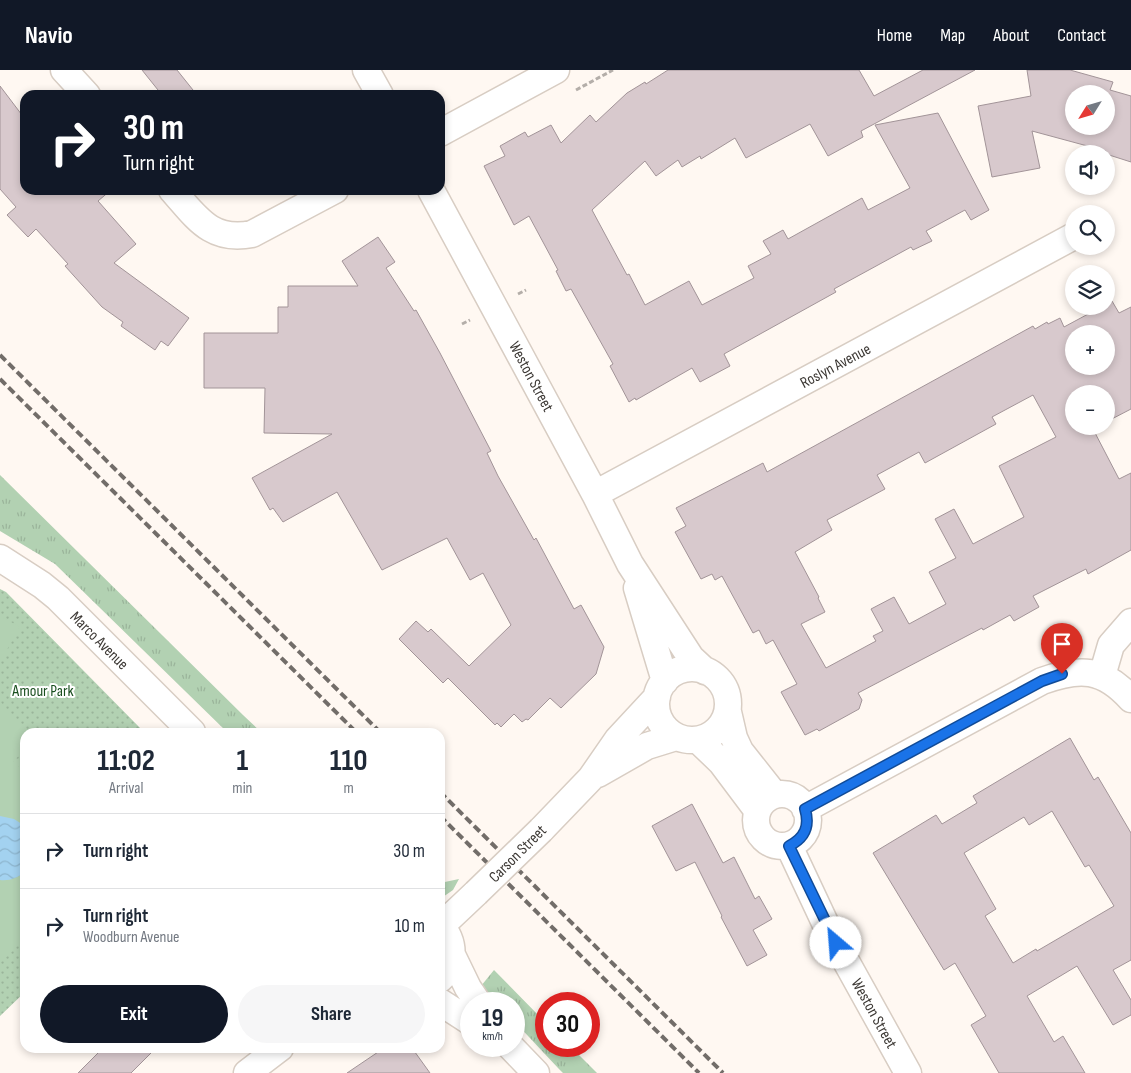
<!DOCTYPE html>
<meta charset="utf-8">
<style>
:root{--surface:#fff;--page:#f6f6f7;--text:#1f2937;--muted:#747a83;--line:#e0e1e3;--accent:#111827}
body{margin:0;font-family:"Sofia Sans Condensed",sans-serif;background:var(--page);color:var(--text);height:100vh;display:flex;flex-direction:column;font-size:19px;white-space:nowrap}
*{box-sizing:border-box;margin:0}
p{font-size:16px;color:var(--muted)}
.icon{flex:none;width:28px;height:28px;fill:none;stroke:currentColor;stroke-width:2;stroke-linecap:round;stroke-linejoin:round}
.map{position:relative;flex:1;overflow:hidden}
.side{position:absolute;left:20px;top:658px;width:425px;height:325px;display:flex;flex-direction:column;background:var(--surface);border-radius:15px;box-shadow:0 2px 8px #0003}
.side>*{flex:none}
.banner{position:absolute;left:20px;top:20px;width:425px;height:105px;border-radius:15px;box-shadow:0 2px 8px #0003;background:#111827;color:#fff;overflow:hidden}
.needle{width:32px;rotate:233deg}
.fabs{position:absolute;left:1065px;top:15px;display:grid;gap:10px}
.fabs a{display:grid;place-items:center;width:50px;height:50px;border-radius:50%;background:var(--surface);box-shadow:0 2px 8px #0003;font-size:25px}
.speed{position:absolute;left:460px;top:922px;display:flex;gap:10px;font-size:25px;font-weight:700;text-align:center}
.speed>*{display:grid;place-content:center;width:65px;height:65px;border-radius:50%;background:var(--surface);box-shadow:0 2px 8px #0003;line-height:1}
.speed small{font-size:12px;font-weight:400}
.speed .limit{border:8px solid #d22;background:#fff;color:#111}
.pin{position:absolute;display:grid;place-items:center;width:42px;height:42px;color:#fff;margin:-51px -21px;border-radius:50% 50% 50% 0;rotate:-45deg;box-shadow:0 0 5px #0007}
.pin .icon{rotate:45deg}
.me{position:absolute;width:55px;margin:-28px;rotate:333deg;stroke-linejoin:round;filter:drop-shadow(0 0 4px #0008)}
.turn{display:flex;align-items:center;gap:18px;height:105px;padding:0 20px;font-size:22px}
.turn .icon{width:65px;height:65px;stroke-width:2.5}
.turn b{display:block;font-size:35px;line-height:42px}
.eta{display:flex;justify-content:space-evenly;align-items:center;height:85px;text-align:center}
.eta b{font-size:30px;font-weight:700;line-height:35px}
.action{display:flex;gap:10px;margin-top:auto;padding:10px 20px}
.action a{flex:1;height:58px;border-radius:30px;background:var(--accent);color:#fff;font-size:20px;font-weight:700;line-height:58px;text-align:center}
.action a+a{background:var(--page);color:var(--text)}
ul{padding:0;list-style:none}
li{display:flex;align-items:center;gap:15px;height:75px;padding:0 20px;border-top:1px solid var(--line)}
li div{flex:1}
li b{display:block;font-size:19px}
li em{font-style:normal}
header{display:flex;align-items:center;gap:30px;box-sizing:border-box;height:70px;padding:0 25px;background:var(--accent);color:#fff}
header strong{font-size:24px}
nav{display:flex;gap:28px;margin-inline-start:auto;font-size:18px}
.map>svg:first-child{display:block}
</style>
<header>
<strong>Navio</strong>
<nav><a>Home</a><a>Map</a><a>About</a><a>Contact</a></nav>
</header>
<div class="map">
<svg width="1131" height="1003" viewBox="0 0 1131 1003">
<defs>
<pattern id="grass-tufts" width="24" height="20" patternUnits="userSpaceOnUse" patternTransform="scale(1.25)"><rect width="24" height="20" fill="#b2d1b2"/><path d="M3 7l-1-3M5 7V3M7 7l1-3M15 17l-1-3M17 17v-4M19 17l1-3" fill="none" stroke="#9ab49a"/></pattern>
<pattern id="park-dots" width="8" height="8" patternUnits="userSpaceOnUse" patternTransform="scale(1.25)"><rect width="8" height="8" fill="#b2d1b2"/><path d="M2 2h.1M6 6h.1" fill="none" stroke="#9ab49a" stroke-width="1.8" stroke-linecap="round"/></pattern>
<pattern id="water-waves" width="16" height="10" patternUnits="userSpaceOnUse" patternTransform="scale(1.25)"><rect width="16" height="10" fill="#a3d2f0"/><path d="M0 5q4-4 8 0t8 0" fill="none" stroke="#8db5ce"/></pattern>
</defs>
<rect width="100%" height="100%" fill="#fff8f2"/>
<path fill="url(#grass-tufts)" d="M0,405L243,645L261,662H227L55,494L0,461Z
M459,809L453,820L440,829V813Z
M494,900L546,953V976H570L597,1003H563L558,998L514,951V934H498L481,916Z"/>
<path fill="url(#park-dots)" d="M0,519L6,522L144,662H25V922L0,946Z"/>
<path fill="#b2d1b2" d="M0,546L20,557L0,592Z
M0,630L6,642L27,662H25V681L13,691L25,703V869L0,893Z"/>
<path fill="url(#water-waves)" d="M0,746L14,749L25,756V802C17,808 10,811 0,810Z"/>
<path fill="#d8c9cd" stroke="#a29498" fill-rule="evenodd" d="M142,0H177L197,25H162Z
M668,0H859L874,26L923,0H975L861,61L863,67L828,86L810,54L746,88L735,68L701,89L700,86L682,97L678,90L656,106L645,91L592,140L627,205L629,204L645,235L689,211L702,235L754,208L748,196L771,184L763,171L783,160L788,169L862,128L868,140L910,118L875,55L938,43L989,140L971,150L965,140L926,161L932,171L913,180L911,177L834,219L836,222L724,284L730,296L700,312L692,298L636,330L635,328L629,332L610,296L613,294L571,219L566,221L556,201L558,200L529,146L514,155L484,96L505,86L500,76L525,62L528,67L551,55L561,73L590,45L596,52L627,23L645,12L646,14Z
M1027,0H1070L1113,12L1110,20L1131,26V92L1106,84V81L1032,61L1040,98L992,107L978,36L1031,26ZM1074,24H1106V56H1074Z
M0,16L25,49V120H111L98,131L136,174L114,193L189,248L168,276L161,271L155,280L121,256L123,252L102,237L65,196L68,194L36,159L28,167L7,145L16,137L0,119Z
M378,167L395,192L386,198L414,241L416,240L440,283L491,381L487,383L498,406L534,470L536,468L574,539L581,535L604,577L596,604L561,638L550,628L528,650L526,649L522,652L514,644L501,657L497,653L495,655L448,608L443,613L399,569L416,551L428,562L431,559L469,596L511,555L483,503L470,510L447,468L382,500L337,422L283,452L273,438L270,440L252,408L332,364L264,363L265,318H204V263H278V237H288V216H358L342,191Z
M1112,231L1119,243L1131,237V339L1106,352V324H1074V356H1098L1093,359L1119,409L1131,403V480L1088,504L1086,499L1033,526L1039,537L1014,551L1010,545L983,560L982,558L858,623L862,630L859,639L819,661L817,659L805,665L781,622L797,614L773,570L766,574L759,560L753,563L722,506L715,510L712,504L701,509L675,462L686,456L676,438L763,393L767,402L1033,256L1035,259L1047,252L1048,254L1060,248L1064,257L1103,236H1106ZM1074,264H1106V296H1074ZM1033,325L1056,367L999,396L1024,447L973,474L954,439L935,449L956,488L929,502L946,534L909,554L894,527L871,539L883,561L873,566L876,571L826,598L801,554L825,542L818,528L819,527L795,482L832,460L827,450L885,419L877,405L919,382L925,393L996,354L992,347Z
M1070,668L1094,710L1098,707L1131,763V890L1113,900L1131,930V945L1113,955L1077,896L1027,926L1054,972L1063,966L1085,1003H999L971,955L986,946L955,893L944,900L873,783L936,745L942,754L977,733L973,726ZM1052,741L1085,797L1089,795L1114,836L1037,881L1036,879L1013,893L985,846L996,839L964,783L1024,747L1029,755Z
M692,734L723,793L734,787L755,829L759,826L772,849L753,860L767,885L747,896L721,847L722,846L695,792L676,801L652,756Z
M103,978H156L131,1003H78Z
M384,978H412L430,1003H347Z"/>
<g fill="none" stroke-linecap="round" stroke-linejoin="round">
<defs>
<path id="minor" d="M64,0L87,25
M366,0L380,25
M440,63L556,0
M172,120C197,148 211,172 252,164L335,120
M431,120L595,424L630,494L691,588L705,601
M595,424L1074,166
M0,488L42,515L58,528L192,662
M637,518L665,611
M656 634a36 36 0 1 1 72 0a36 36 0 1 1-72 0Z
M1102,606L1111,575L1131,552
M728,642L734,668L740,681L774,724
M698,670L721,692L757,740
M598,704L647,676L676,667
M756 750a26 26 0 1 1 52 0a26 26 0 1 1-52 0Z
M805,739L1042,611C1080,597 1103,598 1131,629
M541,760L591,708L618,669L657,627
M789,776L827,857L908,1003
M440,855C455,871 456,894 440,909
M441,856L476,823
M452,885L468,918L479,934
M440,932L471,952
M510,976L536,1003
M247,1003L280,978"/>
</defs>
<use href="#minor" stroke="#d8cdc3" stroke-width="29"/>
<path stroke="#b4aea9" stroke-width="3" stroke-dasharray="5 2.5" stroke-linecap="butt" d="M576,20L613,0
M518,224L526,220
M462,254L470,250"/>
<use href="#minor" stroke="#fff" stroke-width="26"/>
<path stroke="#726d69" stroke-width="4" stroke-dasharray="8 4" stroke-linecap="butt" d="M0,285L380,662
M0,309L356,662
M440,722L723,1003
M440,746L699,1003"/>
<defs>
<path id="minor-bridge" d="M476,823L541,760"/>
</defs>
<use href="#minor-bridge" stroke="#d8cdc3" stroke-width="29" stroke-linecap="butt"/>
<use href="#minor-bridge" stroke="#fff" stroke-width="26"/>
</g>
<g fill="none" stroke-linecap="round" stroke-linejoin="round">
<defs>
<path id="route" d="M836,873L789,776C805,768 810,756 805,739L1042,611L1062,604"/>
</defs>
<use href="#route" stroke="#114b97" stroke-width="12"/>
<use href="#route" stroke="#1a73e8" stroke-width="9"/>
</g>
<g text-anchor="middle" stroke-width="4" stroke-linejoin="round" paint-order="stroke">
<g font-size="16" fill="#3c3834" stroke="#fff">
<text transform="translate(835 295) rotate(-28)" y="6">Roslyn Avenue</text>
<text transform="translate(532 306) rotate(62)" y="6">Weston Street</text>
<text transform="translate(100 570) rotate(45)" y="6">Marco Avenue</text>
<text transform="translate(517 783) rotate(-45)" y="6">Carson Street</text>
<text transform="translate(875 943) rotate(61)" y="6">Weston Street</text>
</g>
<g font-size="16" fill="#1a4f1f" stroke="#fff">
<text x="43" y="626">Amour Park</text>
</g>
</g>
</svg>
<div class="fabs">
<a><svg class="needle" viewBox="-14 -14 28 28"><path d="M0-13l5 13h-10z" fill="#e53935"/><path d="M0 13l5-13h-10z" fill="#747a83"/></svg></a>
<a><svg class="icon" aria-label="sound" viewBox="0 0 24 24"><path d="M4 9h4l5-4v14l-5-4H4zM17 9q2 3 0 6"/></svg></a>
<a><svg class="icon" aria-label="search" viewBox="0 0 24 24"><circle cx="10" cy="10" r="6"/><path d="M15 15l6 6"/></svg></a>
<a><svg class="icon" aria-label="layers" viewBox="0 0 24 24"><path d="M12 4l9 5-9 5-9-5zM3 14l9 5 9-5"/></svg></a>
<a>+</a>
<a>−</a>
</div>
<div class="speed"><div>19<small>km/h</small></div><div class="limit">30</div></div>
<div class="pin" style="left:1062px;top:604px;background:#d93025"><svg class="icon" aria-label="arrive" viewBox="0 0 24 24"><path d="M6 21V4h12l-3 4 3 4H6"/></svg></div>
<svg class="me" style="left:836px;top:873px" viewBox="-20 -20 40 40"><circle r="19" fill="#fff"/><path d="M0-13L10 11 0 6-10 11z" fill="#1a73e8"/></svg>
<div class="banner">
<div class="turn"><svg class="icon" aria-label="right" viewBox="0 0 24 24"><path d="M7 20v-9h11M14 6l5 5-5 5"/></svg><div><b>30 m</b>Turn right</div></div>
</div>
<section class="side">
<div class="eta">
<div><b>11:02</b><p>Arrival</p></div>
<div><b>1</b><p>min</p></div>
<div><b>110</b><p>m</p></div>
</div>
<ul>
<li><svg class="icon" aria-label="right" viewBox="0 0 24 24"><path d="M7 20v-9h11M14 6l5 5-5 5"/></svg><div><b>Turn right</b></div><em>30 m</em></li>
<li><svg class="icon" aria-label="right" viewBox="0 0 24 24"><path d="M7 20v-9h11M14 6l5 5-5 5"/></svg><div><b>Turn right</b><p>Woodburn Avenue</p></div><em>10 m</em></li>
</ul>
<div class="action"><a>Exit</a><a>Share</a></div>
</section>
</div>
